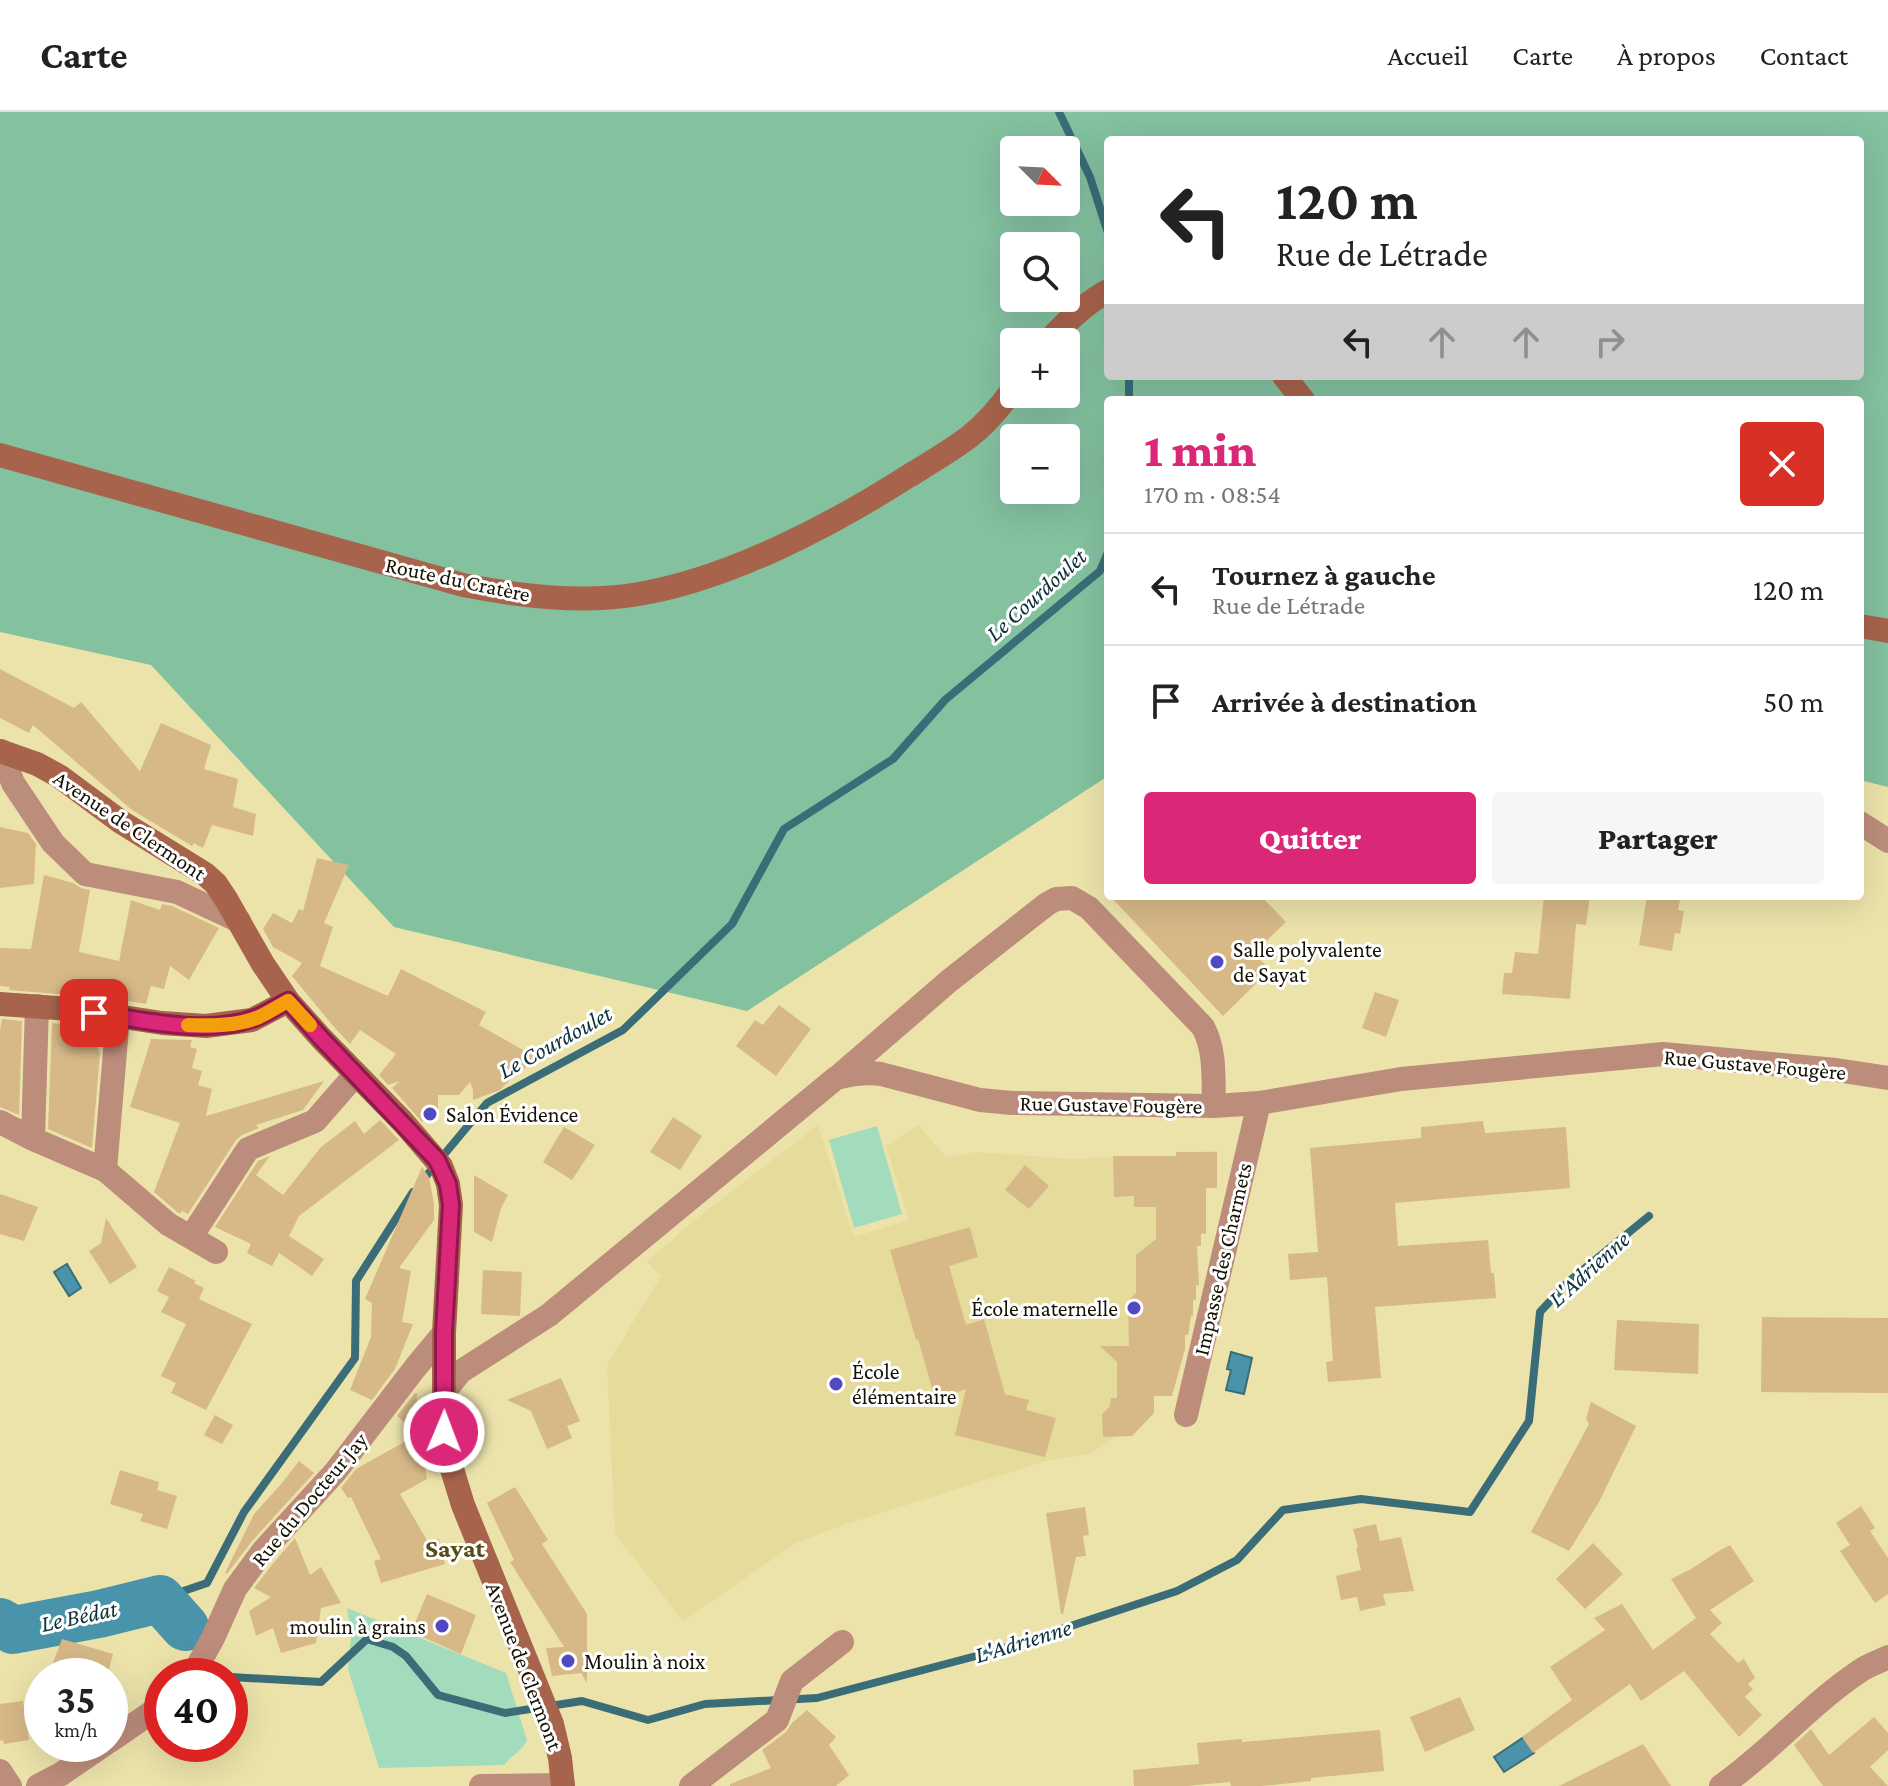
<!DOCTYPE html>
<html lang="fr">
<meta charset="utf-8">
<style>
:root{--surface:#fff;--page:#f6f6f6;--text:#222;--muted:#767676;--line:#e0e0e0;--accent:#db2777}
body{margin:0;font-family:"Crimson Pro",serif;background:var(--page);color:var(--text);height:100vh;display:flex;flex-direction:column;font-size:30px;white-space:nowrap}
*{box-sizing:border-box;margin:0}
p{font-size:26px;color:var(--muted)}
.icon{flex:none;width:44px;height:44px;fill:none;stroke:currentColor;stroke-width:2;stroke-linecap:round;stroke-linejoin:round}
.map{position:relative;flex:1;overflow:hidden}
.panel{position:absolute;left:1104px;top:284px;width:760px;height:504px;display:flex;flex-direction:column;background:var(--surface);border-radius:8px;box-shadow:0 8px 32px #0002}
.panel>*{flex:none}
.banner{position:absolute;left:1104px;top:24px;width:760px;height:244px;border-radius:8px;box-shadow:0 8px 32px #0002;background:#fff;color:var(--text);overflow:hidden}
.needle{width:52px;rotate:114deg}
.controls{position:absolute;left:1000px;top:24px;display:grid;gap:16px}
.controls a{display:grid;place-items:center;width:80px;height:80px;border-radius:8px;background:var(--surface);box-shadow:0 8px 32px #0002;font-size:40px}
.speed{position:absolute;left:24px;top:1546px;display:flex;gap:16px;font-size:40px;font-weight:700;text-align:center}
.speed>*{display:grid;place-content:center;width:104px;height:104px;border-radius:50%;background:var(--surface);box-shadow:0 8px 32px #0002;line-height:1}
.speed small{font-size:20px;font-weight:400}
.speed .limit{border:12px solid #d22;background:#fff;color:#111}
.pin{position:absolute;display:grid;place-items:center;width:68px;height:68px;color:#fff;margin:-34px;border-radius:16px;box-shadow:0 4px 12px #0006}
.me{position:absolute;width:88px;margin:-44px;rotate:1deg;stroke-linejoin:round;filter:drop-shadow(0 0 6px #0008)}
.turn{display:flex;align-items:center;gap:28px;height:168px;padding:0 40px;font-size:36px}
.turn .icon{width:104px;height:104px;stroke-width:2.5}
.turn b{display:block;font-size:56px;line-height:68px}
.lanes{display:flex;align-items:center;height:76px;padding:0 40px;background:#0003;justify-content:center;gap:40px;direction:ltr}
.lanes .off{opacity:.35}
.round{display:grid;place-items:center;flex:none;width:84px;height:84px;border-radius:8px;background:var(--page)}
.head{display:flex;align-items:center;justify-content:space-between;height:136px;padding:0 40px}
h1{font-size:48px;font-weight:800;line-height:60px;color:var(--accent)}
.button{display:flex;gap:16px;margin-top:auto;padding:16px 40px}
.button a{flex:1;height:92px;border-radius:8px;background:var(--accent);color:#fff;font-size:32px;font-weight:800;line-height:92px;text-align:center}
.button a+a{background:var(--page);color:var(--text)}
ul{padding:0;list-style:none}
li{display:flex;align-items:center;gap:24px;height:112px;padding:0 40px;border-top:2px solid var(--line)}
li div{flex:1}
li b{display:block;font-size:30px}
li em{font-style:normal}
header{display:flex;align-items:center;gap:48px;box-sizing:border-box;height:112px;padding:0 40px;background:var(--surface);border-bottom:2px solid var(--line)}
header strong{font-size:38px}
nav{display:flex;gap:44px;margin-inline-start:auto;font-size:28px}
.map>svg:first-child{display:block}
</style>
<header>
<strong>Carte</strong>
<nav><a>Accueil</a><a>Carte</a><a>À propos</a><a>Contact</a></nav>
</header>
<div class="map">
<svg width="1888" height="1674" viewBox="0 0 1888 1674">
<rect width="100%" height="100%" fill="#ece3ab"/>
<path fill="#e5db9a" d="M818,1013L854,1125L909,1108L886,1034L918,1013L946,1045L976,1040L1072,1047L1134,1044V1054H1144V1044H1154L1155,1054L1176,1053V1040L1217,1039V1076H1206V1122H1201V1134H1196V1188L1193,1189V1204H1191L1188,1223H1185V1234H1182L1172,1284H1154V1301L1132,1324H1117L1090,1342L1049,1348L849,1411L796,1431L683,1509L615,1422L607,1253L661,1164L647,1150L692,1110Z"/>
<path fill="#a2dcbc" d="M877,1014L902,1102L854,1116L829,1028Z
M347,1496L506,1561L527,1628C520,1642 512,1642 504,1653L379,1656L348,1557L351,1526Z"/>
<path fill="#83c19f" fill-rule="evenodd" d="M0,0H1888V675L1860,668V288H1108V664L747,899L394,815L151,553L0,520ZM1108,28H1860V264H1108ZM1014,38H1066V90H1014ZM1014,134H1066V186H1014ZM1014,230H1066V282H1014ZM1014,326H1066V378H1014Z"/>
<path fill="#4a94ab" stroke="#3a6d78" stroke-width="2" d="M67,1152L81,1176L69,1184L54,1160Z
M1231,1240L1252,1246L1244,1282L1226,1278L1231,1258L1227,1257Z
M1524,1625L1534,1641L1504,1660L1494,1645Z"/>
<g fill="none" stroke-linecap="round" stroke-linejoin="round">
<path stroke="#3a6d78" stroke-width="8" d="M1059,0L1090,65L1108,121
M1129,264V288
M422,1069L487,991L623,918L732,812L784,717L893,647L945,588L1100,459L1108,440
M160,1487L207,1471L244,1400L355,1246L356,1169L413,1080
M230,1565L321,1570L367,1527L393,1535L406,1544L438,1583L505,1601L582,1589L648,1608L705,1592L817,1586L995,1539L1177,1479L1237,1448L1283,1398L1361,1387L1470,1400L1529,1309L1540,1200L1568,1170L1649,1104"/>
<path stroke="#4a94ab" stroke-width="48" d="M0,1510L13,1518L99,1502L160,1487L185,1515"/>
</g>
<path fill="#d7b988" d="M0,557L74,596L81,590L140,659L161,611L211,633L204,657L238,667L233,695L256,702L253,724L212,713L203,736L194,731L192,734L132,698L33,613L29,621L0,606Z
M0,715L28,721L36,732L34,772L0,776Z
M317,746L349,753L324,811L333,815L320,854L388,884L401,857L486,900L479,913L539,947L516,962L500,978L473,988V978L470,970L459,983H438V998L422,1010L392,976L400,969L388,973L379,963L396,942L360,918L350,932L334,915L292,864L302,851L273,835L263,817L273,801L292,811L299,797L303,799Z
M44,763L73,771L81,776L90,778L79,840L119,849L131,788L160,798L162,792L172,794L219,816L189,868L170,854L164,877L151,874L146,892L93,883V885L9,878L10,875L0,874V836L31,837Z
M1110,784H1261L1286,810L1254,841L1270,858L1223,904Z
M1544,784H1590L1586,813L1576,812L1570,887L1502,882L1504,861H1512L1515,840L1538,842Z
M1647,784H1681L1678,798L1684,799L1680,822L1675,821L1672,839L1639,833Z
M1375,880L1399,888L1386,925L1362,916Z
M779,893L811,917L776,964L736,934L755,908L763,913Z
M2,907L22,909L19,1003L0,995V919Z
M52,911L88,915L100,941L92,1036L48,1017Z
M151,927L192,928L190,935L197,937L192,956L202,959L198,973L212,977L206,1004L324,969L303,998L256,1013L259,1016L242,1023L236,1028L188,1102L182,1099L180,1102L177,1100L154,1080L180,1011L130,995Z
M673,1005L702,1024L680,1058L650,1040Z
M380,1008L399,1028L299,1104L289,1124L324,1147L312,1164L279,1141L272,1154L247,1141L251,1132L215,1115L258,1049L270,1044L256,1063L283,1083L321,1035L355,1009L364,1022Z
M1483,1009L1485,1021L1566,1015L1570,1076L1395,1091L1398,1134L1488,1128L1491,1161H1494L1496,1186L1375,1195L1381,1266L1328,1270L1326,1250L1333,1249L1327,1165L1290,1168L1288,1142L1318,1140L1310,1036L1421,1026V1015Z
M564,1015L595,1033L572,1068L543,1050Z
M1176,1040H1217V1076H1206V1122L1201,1121V1134H1197L1199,1173H1196V1188H1193V1204H1191L1188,1223H1185V1237L1172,1284H1154V1301L1132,1324L1103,1325L1102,1302L1110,1294L1111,1286H1117V1250L1100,1234H1129L1128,1189L1136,1181V1143L1156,1127V1095H1134V1084L1114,1085L1113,1044H1176Z
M1025,1053L1049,1074L1029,1097L1005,1078Z
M422,1055L429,1065L434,1092V1108L399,1156L411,1159L402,1210L413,1212L395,1257L372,1288L350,1278L371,1225L372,1191L365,1187Z
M474,1063L508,1083L501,1096L492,1130L474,1120Z
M0,1082L38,1095L24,1129L0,1122Z
M106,1106L137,1155L110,1172L89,1139L101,1131Z
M970,1115L978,1145L949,1154L966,1213L984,1207L1005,1282L1029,1288L1026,1298L1056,1306L1045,1345L955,1323L966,1277L935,1287L918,1227L916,1228L890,1138Z
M169,1155L196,1169L194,1171L204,1176L199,1187L252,1212L206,1298L171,1281L176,1271L161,1264L186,1212L161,1200L169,1185L157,1179Z
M483,1158L522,1160L520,1204L481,1202Z
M1762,1205L1888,1206V1281L1761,1280Z
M1617,1208L1699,1212L1698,1262L1614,1258Z
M561,1266L580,1309L567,1314L572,1326L547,1337L531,1299L507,1288Z
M415,1281H417L416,1320L397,1304Z
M1591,1290L1636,1314L1599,1390L1569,1439L1531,1420L1589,1312L1586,1307Z
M215,1303L233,1313L222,1332L204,1323Z
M413,1325L423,1344L427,1367L400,1382L428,1430L439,1427L445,1452L381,1471L374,1449L381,1447L351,1385L348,1386L341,1376L356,1357Z
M299,1349L314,1361L252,1429L227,1462L225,1461L254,1402L282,1371Z
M120,1358L159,1370L157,1378L177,1384L167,1417L140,1409L143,1402L110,1392Z
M515,1375L548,1428L542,1432L587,1502V1571L581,1561L552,1564L546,1536L564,1535L510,1450L514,1448L487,1391Z
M1861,1394L1875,1416L1870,1419L1888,1446V1482L1875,1491L1840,1439L1850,1433L1836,1411Z
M1085,1395L1089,1423L1083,1424L1086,1444L1076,1445L1063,1502H1061L1046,1401Z
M1376,1412L1380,1429L1401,1425L1414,1479L1383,1482L1386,1493L1360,1499L1357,1485L1341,1488L1336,1464L1361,1458L1356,1436L1358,1435L1353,1417Z
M295,1426L310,1463L321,1455L341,1491L321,1496L316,1531L281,1541L273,1516L256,1524L249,1499L271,1485L254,1476L275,1449Z
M1593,1431L1623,1462L1585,1497L1556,1467Z
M1730,1433L1754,1469L1710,1498L1722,1511L1710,1522L1738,1551L1744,1547L1755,1566L1748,1572L1753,1577L1745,1585L1762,1603L1739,1625L1684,1559L1641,1589L1630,1572L1533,1641L1522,1625L1572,1588L1550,1555L1605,1518L1594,1506L1622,1492L1653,1538L1696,1506L1671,1467L1691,1457L1717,1440Z
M427,1482L476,1503L461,1542L411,1520Z
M62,1527L113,1542L107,1564H48Z
M1460,1585L1475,1618L1425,1640L1410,1605Z
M23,1589L29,1628L4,1632L3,1628L0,1629V1592Z
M807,1598L836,1625L829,1633L849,1663L836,1674H730V1672L771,1656L762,1638L786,1620L792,1611Z
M1874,1605L1888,1621V1638L1870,1655L1888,1674H1823L1794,1633L1811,1617L1829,1643Z
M1380,1618L1384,1659L1311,1666V1669L1262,1674H1231L1230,1670L1186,1674H1134L1133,1658L1199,1652L1197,1631L1242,1627V1630Z
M1643,1632L1671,1674H1559Z"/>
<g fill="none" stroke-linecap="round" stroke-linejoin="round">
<path stroke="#bd8d7c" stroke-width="24" d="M1,639L13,671L53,731L85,762L177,780L239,809
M1860,711L1888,729
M839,964L949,869L1047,792L1056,787L1072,786L1089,796L1203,915C1216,939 1213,967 1214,994
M0,1010L33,1027L105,1058L168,1112L216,1140
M33,1027L37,894
M105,1058L118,904
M191,1125L248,1037L315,1009L356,962
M445,1279L460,1260L549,1203L836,966C852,962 865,960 881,962L980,988L1012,991L1214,994L1259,991L1401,967L1663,942L1836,958L1888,966
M1186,1303L1259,991
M192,1564L213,1526L235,1477L263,1439L336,1359L415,1256L444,1221
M110,1629L162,1593
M0,1659L10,1674
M38,1674L61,1662L105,1632
M481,1674L563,1673
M691,1674L777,1608L792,1569L842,1530
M1721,1674C1770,1640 1810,1592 1860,1559C1868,1553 1879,1550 1888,1545"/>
<path stroke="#a7634b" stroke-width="24" d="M1048,230C1065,211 1085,191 1108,179
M1284,264L1303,288
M0,343L463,473C521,484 580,492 639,482C729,467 830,414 907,365C928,352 949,340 969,325C987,311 1001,294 1014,276
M1860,514L1888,519
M0,639L37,652L59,664L121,710L205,762L216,772L226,787L263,852L288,889L321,926L403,1010L441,1054L448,1072L451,1093L444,1221V1320L448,1344L463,1393L552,1612L560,1646L563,1674
M0,892L71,897L162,911L206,914L252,908L288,889"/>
</g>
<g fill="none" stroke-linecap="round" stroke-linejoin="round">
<defs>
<path id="route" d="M94,901C145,908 205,924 255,906C267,902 277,894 288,889L321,926L437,1048L448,1072L451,1093L444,1221V1320"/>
</defs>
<use href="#route" stroke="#8e194d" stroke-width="20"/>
<use href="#route" stroke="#db2777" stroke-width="14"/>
<path stroke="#f59e0b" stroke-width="14" d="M188,913C211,914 238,914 259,905C269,900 279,894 288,889L310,913"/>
</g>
<g fill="#5049c0" stroke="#fff" stroke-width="3">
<circle cx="1217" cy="850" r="8"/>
<circle cx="430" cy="1002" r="8"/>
<circle cx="1134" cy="1196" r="8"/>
<circle cx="836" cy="1272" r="8"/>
<circle cx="442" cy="1514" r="8"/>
<circle cx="568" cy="1549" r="8"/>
</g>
<g text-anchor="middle" stroke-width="6" stroke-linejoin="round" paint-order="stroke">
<g font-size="22" fill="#151100" stroke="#fff">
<text transform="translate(458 467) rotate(12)" y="8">Route du Cratère</text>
<text transform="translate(130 713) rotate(34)" y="8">Avenue de Clermont</text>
<text transform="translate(1755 952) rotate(5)" y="8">Rue Gustave Fougère</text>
<text transform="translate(1111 992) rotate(1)" y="8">Rue Gustave Fougère</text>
<text transform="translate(1222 1147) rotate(-77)" y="8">Impasse des Charmets</text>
<text transform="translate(309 1387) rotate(-50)" y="8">Rue du Docteur Jay</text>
<text transform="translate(525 1554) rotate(69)" y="8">Avenue de Clermont</text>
</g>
<g font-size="22" fill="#151100" stroke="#fff" text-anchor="start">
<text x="1233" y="845">Salle polyvalente<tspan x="1233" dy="25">de Sayat</tspan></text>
<text x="446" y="1010">Salon Évidence</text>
<text x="1118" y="1204" text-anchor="end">École maternelle</text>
<text x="852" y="1267">École<tspan x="852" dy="25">élémentaire</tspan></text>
<text x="426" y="1522" text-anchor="end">moulin à grains</text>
<text x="584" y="1557">Moulin à noix</text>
</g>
<g font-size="24" font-style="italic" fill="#0c313b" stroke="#fff">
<text transform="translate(1036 483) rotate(-42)" y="8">Le Courdoulet</text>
<text transform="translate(555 930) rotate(-29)" y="8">Le Courdoulet</text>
<text transform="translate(1589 1157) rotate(-42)" y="8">L'Adrienne</text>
<text transform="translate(79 1504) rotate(-12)" y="8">Le Bédat</text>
<text transform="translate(1023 1529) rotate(-17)" y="8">L'Adrienne</text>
</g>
<g font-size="26" font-weight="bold" fill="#564d16" stroke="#fff">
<text x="455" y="1445">Sayat</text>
</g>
</g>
</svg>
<div class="controls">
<a><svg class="needle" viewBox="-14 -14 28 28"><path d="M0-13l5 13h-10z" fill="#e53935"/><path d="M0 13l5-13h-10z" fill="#767676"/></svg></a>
<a><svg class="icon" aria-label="search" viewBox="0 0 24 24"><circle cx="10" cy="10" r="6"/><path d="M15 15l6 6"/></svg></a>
<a>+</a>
<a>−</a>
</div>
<div class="speed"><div>35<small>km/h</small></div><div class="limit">40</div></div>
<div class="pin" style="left:94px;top:901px;background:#d93025"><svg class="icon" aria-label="arrive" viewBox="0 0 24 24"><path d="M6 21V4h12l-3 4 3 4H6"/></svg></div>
<svg class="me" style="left:444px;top:1320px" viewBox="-20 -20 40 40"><circle r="17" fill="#db2777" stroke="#fff" stroke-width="3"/><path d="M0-11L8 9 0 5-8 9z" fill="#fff"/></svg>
<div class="banner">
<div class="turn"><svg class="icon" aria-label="left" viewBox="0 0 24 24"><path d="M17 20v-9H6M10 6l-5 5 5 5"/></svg><div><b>120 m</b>Rue de Létrade</div></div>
<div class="lanes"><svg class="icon" aria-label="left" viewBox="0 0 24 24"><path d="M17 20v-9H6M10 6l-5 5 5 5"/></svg><svg class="icon off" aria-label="ahead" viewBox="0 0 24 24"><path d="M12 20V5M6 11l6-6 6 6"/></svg><svg class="icon off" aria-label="ahead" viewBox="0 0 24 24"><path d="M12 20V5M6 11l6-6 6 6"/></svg><svg class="icon off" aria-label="right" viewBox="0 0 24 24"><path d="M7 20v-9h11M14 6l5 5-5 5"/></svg></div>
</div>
<section class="panel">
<div class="head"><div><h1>1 min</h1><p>170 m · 08:54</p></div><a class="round" style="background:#d93025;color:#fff"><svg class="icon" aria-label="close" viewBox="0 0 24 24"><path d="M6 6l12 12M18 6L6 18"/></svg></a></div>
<ul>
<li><svg class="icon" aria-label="left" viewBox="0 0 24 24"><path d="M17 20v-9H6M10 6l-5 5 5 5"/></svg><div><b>Tournez à gauche</b><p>Rue de Létrade</p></div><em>120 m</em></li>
<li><svg class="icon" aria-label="arrive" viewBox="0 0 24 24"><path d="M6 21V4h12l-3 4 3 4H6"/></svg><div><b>Arrivée à destination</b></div><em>50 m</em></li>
</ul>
<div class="button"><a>Quitter</a><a>Partager</a></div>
</section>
</div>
